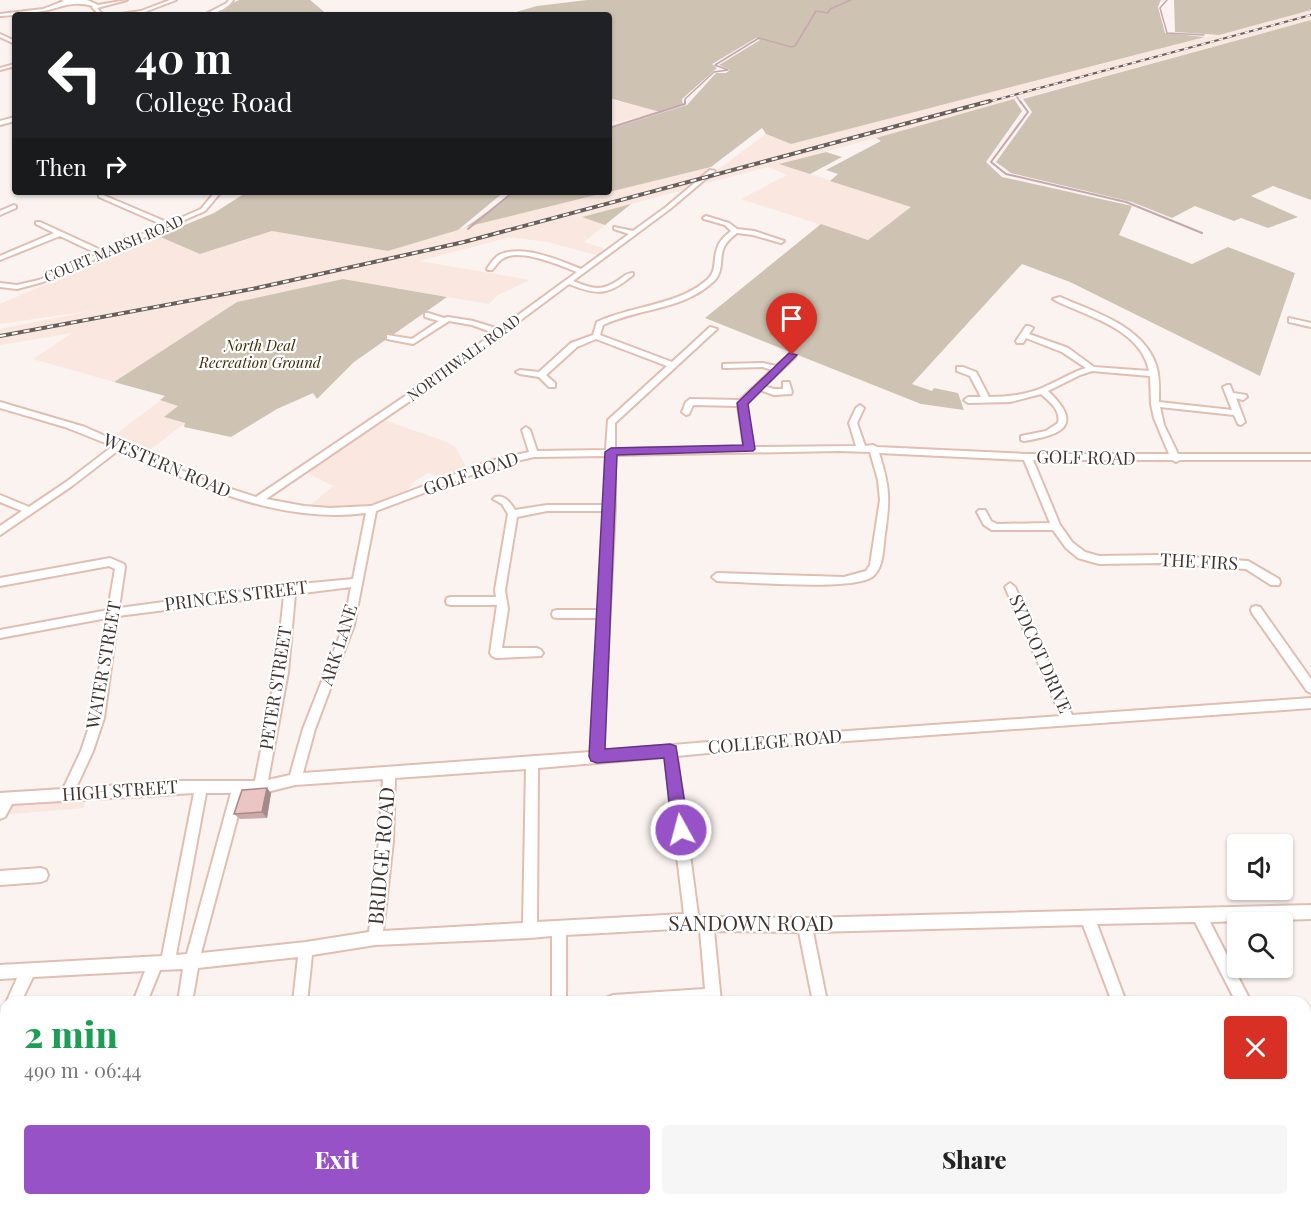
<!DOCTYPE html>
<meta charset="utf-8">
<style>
:root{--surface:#fff;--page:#f6f6f6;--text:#222;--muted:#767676;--accent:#9752c7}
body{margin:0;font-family:"Playfair Display",serif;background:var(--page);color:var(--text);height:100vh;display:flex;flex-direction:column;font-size:22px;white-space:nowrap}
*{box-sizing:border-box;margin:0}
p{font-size:20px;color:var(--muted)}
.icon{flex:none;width:33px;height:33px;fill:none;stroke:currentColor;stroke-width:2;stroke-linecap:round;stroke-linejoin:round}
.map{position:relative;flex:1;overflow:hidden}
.details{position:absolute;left:0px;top:996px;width:1311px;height:210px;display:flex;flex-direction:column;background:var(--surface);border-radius:18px 18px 0 0;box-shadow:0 2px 4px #0004}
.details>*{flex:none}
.top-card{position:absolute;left:12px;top:12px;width:600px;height:183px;border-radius:6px;box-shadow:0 2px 4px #0004;background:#202124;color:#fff;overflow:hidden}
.tools{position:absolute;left:1227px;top:834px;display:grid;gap:12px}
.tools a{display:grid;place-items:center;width:66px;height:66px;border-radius:6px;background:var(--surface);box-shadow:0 2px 4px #0004;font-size:30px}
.pin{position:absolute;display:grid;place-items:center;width:51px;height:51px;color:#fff;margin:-62px -26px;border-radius:50% 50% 50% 0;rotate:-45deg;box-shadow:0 0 6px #0007}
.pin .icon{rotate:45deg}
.me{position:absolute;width:66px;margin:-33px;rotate:353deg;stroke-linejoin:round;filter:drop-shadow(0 0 4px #0008)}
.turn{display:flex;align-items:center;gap:21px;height:126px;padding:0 24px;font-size:27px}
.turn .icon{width:78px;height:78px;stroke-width:2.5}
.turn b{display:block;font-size:42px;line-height:51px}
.then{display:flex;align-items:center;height:57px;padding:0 24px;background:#0003;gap:12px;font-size:22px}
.round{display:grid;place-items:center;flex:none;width:63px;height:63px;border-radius:6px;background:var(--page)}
.headline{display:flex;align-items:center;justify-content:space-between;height:102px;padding:0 24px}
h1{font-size:36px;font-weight:800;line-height:45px;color:#1e9e55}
.button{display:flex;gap:12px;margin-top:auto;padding:12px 24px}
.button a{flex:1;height:69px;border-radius:6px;background:var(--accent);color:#fff;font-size:24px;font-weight:800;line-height:69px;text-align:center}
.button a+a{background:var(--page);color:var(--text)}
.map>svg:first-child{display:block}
</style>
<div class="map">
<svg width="1311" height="1206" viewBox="0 0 1311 1206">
<rect width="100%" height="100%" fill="#faf3f0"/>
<path fill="#f9e7e0" d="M1311,10V20L780,164L912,207L868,240L741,199L787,175L768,167L711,182H701L766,134L791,144Z
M609,99L660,112L618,122L609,120Z
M711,167L683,190L583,217L605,225L584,242L608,250L600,256L547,242L510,237L419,261L530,280L498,295L489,304L343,279L237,302L114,382L33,359L72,333L0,345V329L96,310L0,324V304L158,236L200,254L272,231L388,251L466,227Z
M161,400L179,406L165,417L185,423L147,452L116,434Z
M384,420L447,442L456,448L467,469L447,477L428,473L415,481L402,495L369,507L353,509L309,507L333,486L307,473Z
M92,785L83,808L0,815V791Z"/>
<path fill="#cec3b2" d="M239,0H310L328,15H208Z
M587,0H1161L1158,7L1165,33L1205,37L791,144L766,134L762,128L711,167L609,192V129L687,105L716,73H726L730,70L719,65L760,40L756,38L712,64L717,68L682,99L683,105L660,112L609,98V15H505L537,6Z
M1174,0H1311V10L1219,35L1175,32Z
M1311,20V200L1273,186L1251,196L1298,217L1268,228L1241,218L1234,221L1195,206L1172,218L1132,202L1011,173L996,162L1032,112L1023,99Z
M1014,99L1022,111L986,162L1002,177L1132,206L1119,235L1192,264L1228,247L1295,273L1260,376L1070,282L1022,264L912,384L932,391L934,388L958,393L964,410L921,404L705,318L821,224L868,240L911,207L830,181L838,174L826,170L881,141L876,138Z
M826,152L842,157L810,174L779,164Z
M247,192H504L458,230L388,251L272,231L200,254L158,236L214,213Z
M515,192H608L466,227Z
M631,204L605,225L582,217Z
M343,279L447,297L354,362L317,399L313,393L277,409L231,437L184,427L185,423L164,417L178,406L160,400L165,396L114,382L237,302Z"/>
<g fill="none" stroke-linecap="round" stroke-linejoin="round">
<path stroke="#c8a6ad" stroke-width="1.5" d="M1167,0L1160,8L1167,33L1204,35
M1017,97L1021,103
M685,103V99L714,72L728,70L715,65L759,38L791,47L795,46L816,11L828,13L830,9L851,0"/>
<path stroke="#c8a6ad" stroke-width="2" d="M1020,101L1028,112L991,162L1006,174L1126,202L1202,233
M609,128L685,104V101
M468,229L513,192"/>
<defs>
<path id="street" d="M61,0H87L98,5L127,0L97,8L103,15H99L92,7L93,6C72,0 63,7 43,11C29,14 14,15 0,16V14L43,9L64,1Z
M170,0H176L142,13L114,15L141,11Z
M229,0H233C229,8 213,15 204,15L227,3Z
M0,34L15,41V44L0,37Z
M15,64V66L0,70V68Z
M15,117V121L0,125V121Z
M710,170L715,171L670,209L573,281C593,289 602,292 620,279C626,275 627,273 633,273V275C609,295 598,296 569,284L435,384L266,499L304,506L330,508L371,506L490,461L529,452L522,430L526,427L530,430L537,451L606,450L608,420L667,366L596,339L577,347L546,375L555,383V387H549L539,377L520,374L516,372L520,370L539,372L571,343L593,335L597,322C633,305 678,306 708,279C717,271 713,259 717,249C719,241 725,236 731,231L725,225L704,219L703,218L706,216L729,223L737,229L754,231L784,241L781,243L753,235L737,233C732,237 727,241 724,247C719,258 724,271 714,281C684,310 639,308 603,325L600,335L672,362L710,327L717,329L615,423V449L744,447L738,406L693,405L689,414L686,415L682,412L686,402L690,399L740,400L772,370L763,367L726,368H723V364L763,363L776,366L792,353L796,355L795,357L764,386L774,389H783V382H789L792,392L791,394L774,395L760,390L746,404L753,447L856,446L849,423L856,408L860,405L864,408L857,423L865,446L873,445L877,447L1027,454H1169L1154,418L1151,404L1150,376L1092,371L1080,375L1048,391C1085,426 1061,435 1024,441L1021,440V436L1046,431L1058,423C1061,410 1050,402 1041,394L1010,402L968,403L964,400L968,397H981L970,376L957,371V367H963L976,372L989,397C1007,397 1025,395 1042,388C1057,382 1070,373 1086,368L1062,352L1026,338L1023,343H1017L1016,341L1026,326H1029L1033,328L1029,334L1068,348L1094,367L1149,371C1143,338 1108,323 1079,311C1071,307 1061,304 1053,299L1060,297C1094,312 1143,326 1156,365C1160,377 1159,390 1159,402L1232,410L1223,387L1227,385H1230L1233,393L1246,395L1247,397L1243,400L1236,398L1245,422L1241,425L1238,424L1234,415L1160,407L1164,425L1178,454H1311V460H1180L1176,462L1172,460H1033L1060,525L1072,542L1085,552L1099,556L1162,555L1248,561L1279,579L1280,582L1279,585H1271L1246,569L1162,563L1099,564L1078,558L1066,548L1053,530H992L984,525L977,512L979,510H985L991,521L997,524L1050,523L1024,460L879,453C890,488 890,498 885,534C883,546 884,569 872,577C851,591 747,582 717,581L712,577L717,573L844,577L866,571L870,565L880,500L878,480L870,452L839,451L615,455V508L603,751L791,735L1061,716L1005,587L1010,583L1015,587L1072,715L1311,698V708L791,745L677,756L698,915L706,917L805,918L1311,905V919L1210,922L1251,1002H1236L1195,922L1097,924L1126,1002H1112L1083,925L813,932L827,1002H813L799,932L714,931L721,1002H606L608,997L613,995L705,989L700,930L692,928L566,935V1002H552V936L530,938L375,945L312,955L307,1002H293L298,957L198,968L192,1002H178L183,969L160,970L147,1002H133L145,971L33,977L21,1002L6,1003L17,978L0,979V965L162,956L194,793L12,804L5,817L0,819V793L63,789L81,751L92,718L107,618L0,638V630L108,610L115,569L109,566L0,586V578L110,558L124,564L125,567L119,608L290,585L353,579L366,513C279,524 197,486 120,449L72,486L0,535V526L22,511L0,502V495L29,507L66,482L113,446L65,427L0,408V402L85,427L206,481L256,497L429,380L494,333L472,325L449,321L413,344L387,339V335L412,339L439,321L425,317V313H428L444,318L448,317L473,321L499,329L577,272C559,265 519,247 502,259C498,262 495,267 492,270H488L487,269C490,264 494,258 499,255C522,244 559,260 581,269L629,234L614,229V227L633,231L666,207ZM606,456L605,505H547L515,510C510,503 505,494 495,497L493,499L502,504L508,514L495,590L496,597H451L447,598L446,601L447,604L451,605H497L490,653L492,656L496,658L541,656L543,653L541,650L537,648H502L508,609L505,590L517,517L547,511H605L599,610H557L553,611L552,614L553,617L557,618H599L591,752L303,773L315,729L354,625L376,511L495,466L534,457ZM351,587L344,625L303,729L290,775L268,780L288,672L295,594ZM284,595L276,672L255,781H178L76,788L93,751L104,718L118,616ZM665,757L684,914L537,922L538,768ZM526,769L523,923L383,931L393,841L395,778ZM383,779L379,841L369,932L306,942L201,953L244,793H263L295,785ZM206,793H231L187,954L176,955Z
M215,192H221L205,211L43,282L17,289L0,287V283L17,285L39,280L98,254L60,236L0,260V256L54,233L36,224V222H40L103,251L163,225L99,197V195H103L169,223L201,209Z
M14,205L16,206V208L0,215V211Z
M1289,318L1311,323V327L1289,322Z
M1256,606L1260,607L1311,679V693L1307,691L1252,613L1251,610L1252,607Z
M41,868L46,870L48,875L46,880L41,882L0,885V871Z
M6,1010V1033L0,1037V1013Z
M1305,1113L1311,1116L1310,1138L1305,1136Z
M53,1200H69L67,1206H51Z
M150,1200H166L165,1206H149Z
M362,1200H431L429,1206H360Z"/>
</defs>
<use href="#street" stroke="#e1beb1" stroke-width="4"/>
<use href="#street" fill="#fff" fill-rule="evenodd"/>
<defs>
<path id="rail-far1" d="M984,103L1311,15"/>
<path id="rail" d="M0,336L257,288L464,242L990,101"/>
</defs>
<use href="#rail-far1" stroke="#695e59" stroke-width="2"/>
<use href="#rail" stroke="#695e59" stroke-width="4"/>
<use href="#rail-far1" stroke="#fff" stroke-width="1.5" stroke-dasharray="4.5" stroke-linecap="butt"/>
<use href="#rail" stroke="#fff" stroke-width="2" stroke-dasharray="6" stroke-linecap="butt"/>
</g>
<path fill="#caa9a8" d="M271,793L267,818L240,819L234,814Z"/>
<path fill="#a48a88" d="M267,788L271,793L267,818L262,812Z"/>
<path fill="#ebc5c3" stroke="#a48a88" stroke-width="1.5" d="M267,788L262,812L234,814L242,790Z"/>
<path fill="#9752c7" stroke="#623581" stroke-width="1.5" d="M789,353L797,355L748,404L755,449L753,451L617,455L605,749L670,744L676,746L689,830L687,836L681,838L675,836L672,830L664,758L597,763L591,761L589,756L605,452L611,448L743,445L737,403Z"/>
<g text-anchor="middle" stroke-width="4.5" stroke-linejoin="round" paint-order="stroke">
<g font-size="15" fill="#40332e" stroke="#fff">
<text transform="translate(114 249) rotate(-23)" y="5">COURT MARSH ROAD</text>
<text transform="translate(464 358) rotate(-36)" y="5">NORTHWALL ROAD</text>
</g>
<g font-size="15" font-style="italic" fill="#3c2906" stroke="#fff">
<text x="260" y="351">North Deal<tspan x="260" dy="17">Recreation Ground</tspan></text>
</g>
<g font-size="18" fill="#40332e" stroke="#fff">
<text transform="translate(1086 458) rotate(1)" y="6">GOLF ROAD</text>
<text transform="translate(167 466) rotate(23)" y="6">WESTERN ROAD</text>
<text transform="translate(471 474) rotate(-19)" y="6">GOLF ROAD</text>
<text transform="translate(1199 562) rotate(3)" y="6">THE FIRS</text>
<text transform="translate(236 596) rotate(-7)" y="6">PRINCES STREET</text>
<text transform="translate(339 645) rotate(-72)" y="6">ARK LANE</text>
<text transform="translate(1040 654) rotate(66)" y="6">SYDCOT DRIVE</text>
<text transform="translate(104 665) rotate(-80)" y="6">WATER STREET</text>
<text transform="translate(276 688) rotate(-81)" y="6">PETER STREET</text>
<text transform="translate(775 742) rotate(-5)" y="6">COLLEGE ROAD</text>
<text transform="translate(120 791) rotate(-4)" y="6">HIGH STREET</text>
</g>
<g font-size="21" fill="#40332e" stroke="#fff">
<text transform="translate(382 856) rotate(-85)" y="7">BRIDGE ROAD</text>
<text x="751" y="931">SANDOWN ROAD</text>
</g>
</g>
</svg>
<div class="tools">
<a><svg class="icon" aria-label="sound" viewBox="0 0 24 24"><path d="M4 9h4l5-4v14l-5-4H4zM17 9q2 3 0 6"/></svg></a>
<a><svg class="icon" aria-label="search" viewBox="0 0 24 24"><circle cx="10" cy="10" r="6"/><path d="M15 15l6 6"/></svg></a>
</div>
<div class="pin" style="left:792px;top:355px;background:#d93025"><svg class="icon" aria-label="arrive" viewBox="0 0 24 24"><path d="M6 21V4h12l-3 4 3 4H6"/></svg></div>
<svg class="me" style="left:681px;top:830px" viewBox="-20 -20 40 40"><circle r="17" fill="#9752c7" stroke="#fff" stroke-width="3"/><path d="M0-11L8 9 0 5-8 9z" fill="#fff"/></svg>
<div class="top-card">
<div class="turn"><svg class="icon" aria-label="left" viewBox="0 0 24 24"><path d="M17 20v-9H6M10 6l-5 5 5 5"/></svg><div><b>40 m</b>College Road</div></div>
<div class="then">Then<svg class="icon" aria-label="right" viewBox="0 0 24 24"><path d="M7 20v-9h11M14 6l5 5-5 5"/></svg></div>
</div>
<section class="details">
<div class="headline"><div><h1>2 min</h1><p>490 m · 06:44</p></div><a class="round" style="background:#d93025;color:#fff"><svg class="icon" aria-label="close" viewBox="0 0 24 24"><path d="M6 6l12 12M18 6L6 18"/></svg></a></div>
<div class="button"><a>Exit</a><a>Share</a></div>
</section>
</div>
